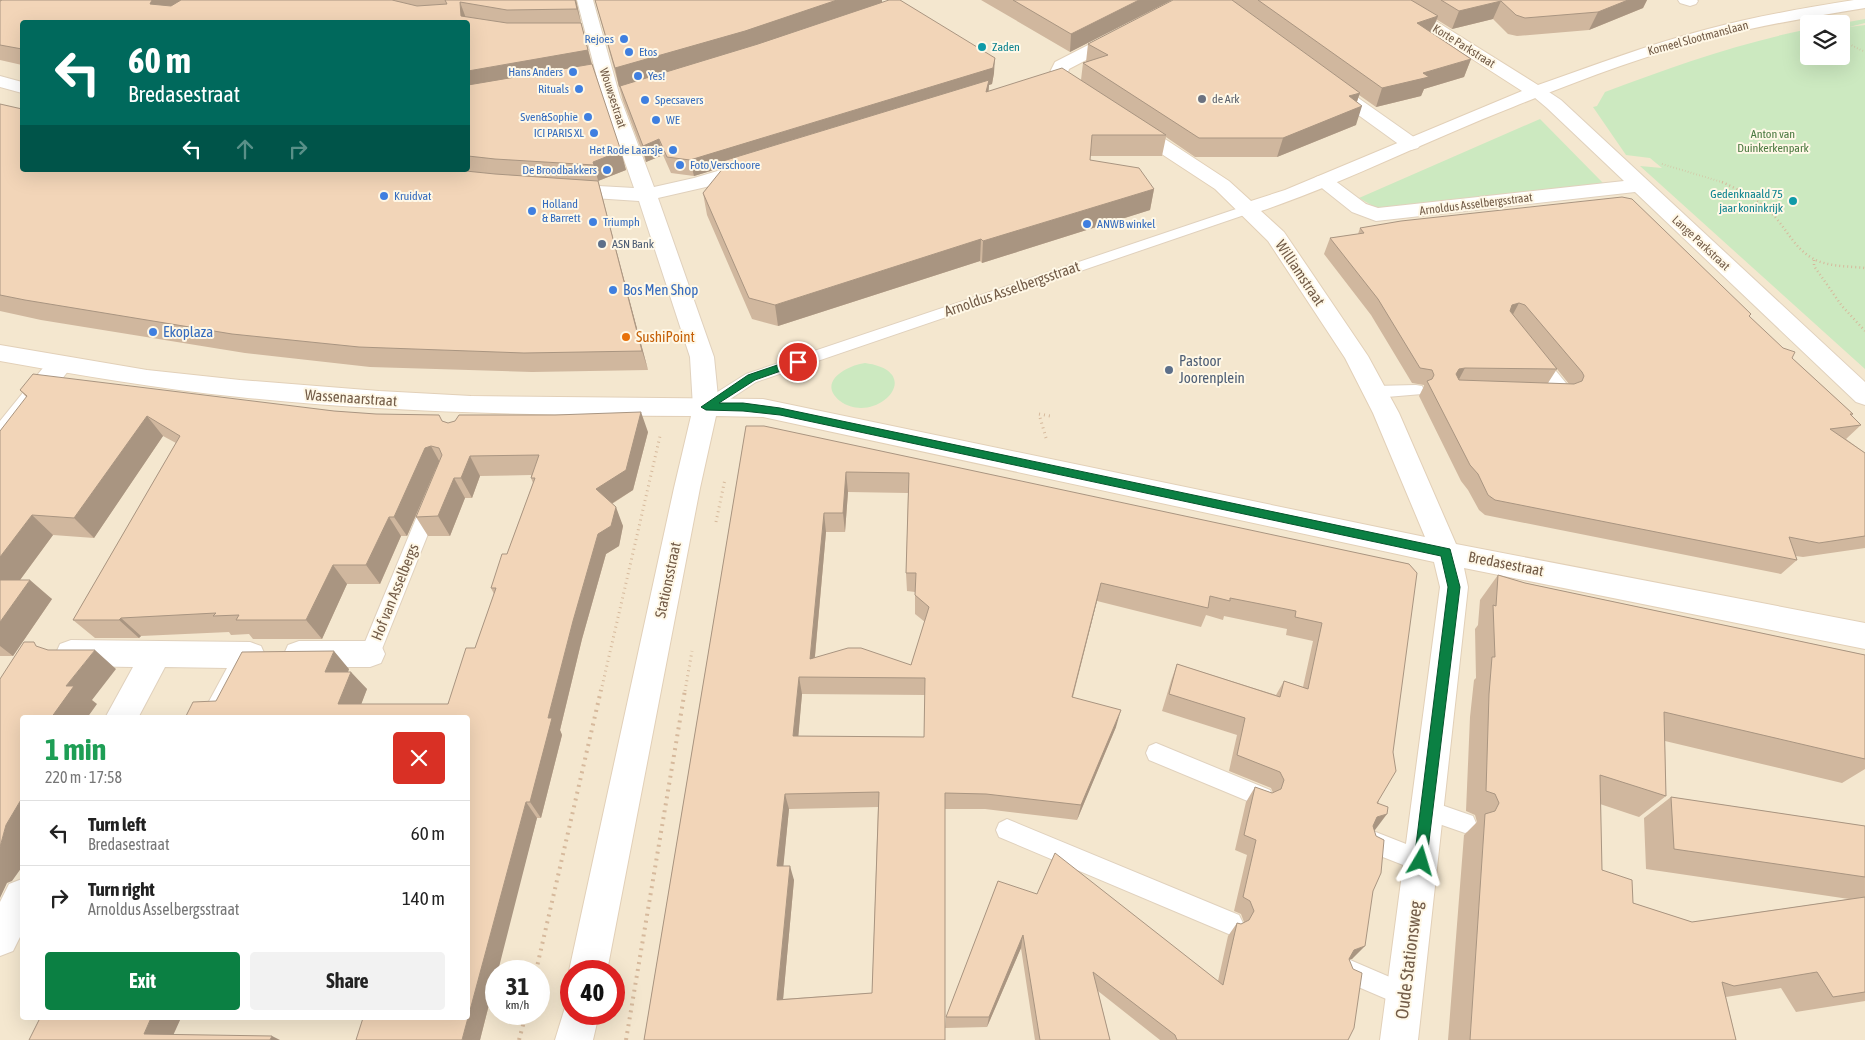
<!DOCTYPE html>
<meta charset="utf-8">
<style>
:root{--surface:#fff;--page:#f2f2f2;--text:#222;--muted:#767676;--line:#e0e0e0;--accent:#0b8043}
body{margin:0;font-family:"Asap Condensed",sans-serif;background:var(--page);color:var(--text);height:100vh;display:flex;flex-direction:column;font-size:19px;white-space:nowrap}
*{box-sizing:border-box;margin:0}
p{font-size:16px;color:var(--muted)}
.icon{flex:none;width:28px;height:28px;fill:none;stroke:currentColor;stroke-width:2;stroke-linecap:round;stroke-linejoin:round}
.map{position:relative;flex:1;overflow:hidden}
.drawer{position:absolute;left:20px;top:715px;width:450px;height:305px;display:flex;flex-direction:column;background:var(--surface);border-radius:5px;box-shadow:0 5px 20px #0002}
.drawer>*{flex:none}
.banner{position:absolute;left:20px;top:20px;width:450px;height:152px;border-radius:5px;box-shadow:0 5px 20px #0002;background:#00695c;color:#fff;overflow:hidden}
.controls{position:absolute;left:1800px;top:15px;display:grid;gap:10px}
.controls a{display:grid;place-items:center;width:50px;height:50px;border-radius:5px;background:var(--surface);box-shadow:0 5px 20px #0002;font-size:25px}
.speed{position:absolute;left:485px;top:960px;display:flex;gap:10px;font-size:25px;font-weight:700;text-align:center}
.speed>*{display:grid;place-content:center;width:65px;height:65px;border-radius:50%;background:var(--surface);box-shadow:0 5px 20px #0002;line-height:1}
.speed small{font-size:12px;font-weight:400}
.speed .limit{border:8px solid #d22;background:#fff;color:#111}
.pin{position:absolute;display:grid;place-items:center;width:42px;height:42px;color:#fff;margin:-21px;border:2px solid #fff;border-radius:50%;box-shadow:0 1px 5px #0007}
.me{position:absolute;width:55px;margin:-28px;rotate:7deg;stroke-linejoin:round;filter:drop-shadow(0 0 4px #0008)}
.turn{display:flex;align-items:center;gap:18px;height:105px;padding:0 25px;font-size:22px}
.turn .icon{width:65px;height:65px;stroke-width:2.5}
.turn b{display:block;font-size:35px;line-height:42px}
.lanes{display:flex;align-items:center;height:48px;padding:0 25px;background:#0003;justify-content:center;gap:25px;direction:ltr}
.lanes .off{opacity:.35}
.round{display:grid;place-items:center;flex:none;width:52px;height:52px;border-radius:5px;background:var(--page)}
.headline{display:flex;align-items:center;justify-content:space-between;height:85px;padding:0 25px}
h1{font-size:30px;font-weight:700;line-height:38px;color:#1e9e55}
.button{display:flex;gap:10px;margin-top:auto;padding:10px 25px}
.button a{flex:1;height:58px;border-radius:5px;background:var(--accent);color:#fff;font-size:20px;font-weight:700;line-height:58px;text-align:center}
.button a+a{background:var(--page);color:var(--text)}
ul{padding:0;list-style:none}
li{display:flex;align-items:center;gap:15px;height:65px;padding:0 25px;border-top:1px solid var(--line)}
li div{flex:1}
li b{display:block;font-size:19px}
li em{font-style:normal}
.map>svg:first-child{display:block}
</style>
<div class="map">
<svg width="1865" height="1040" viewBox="0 0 1865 1040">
<rect width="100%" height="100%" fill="#fcf4e1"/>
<path fill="#f4e7cf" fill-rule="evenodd" d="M0,0H1865V1040H0ZM22,22H468V170H22ZM1809,24H1841V56H1809ZM22,718H468V1018H22ZM496,971H539V1014H496ZM571,971H614V1014H571Z"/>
<path fill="#cce9c0" d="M1865,19V23L1849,27L1865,25V369L1640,166L1662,168L1650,158L1626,155L1593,107L1597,106L1605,92C1671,67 1739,43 1809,29V56H1841V24H1837Z
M1540,119L1603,183L1380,210L1359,198Z
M865,363C929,372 875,427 840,401C816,382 848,365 865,363Z"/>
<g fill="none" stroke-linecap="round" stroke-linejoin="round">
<defs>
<path id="lane" d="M1248,205L1253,206L1255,209L1253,212L756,382L712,411L706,413L700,411L698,407L700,403L746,374Z
M1537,353L1542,354L1570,388L1572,392L1570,396L1564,398L1545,396L1543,392L1545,388L1551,386L1529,358L1532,354Z
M1416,385L1422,386L1424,390L1422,394L1375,398L1369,396L1367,392L1369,388L1375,386Z
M431,497L437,499L440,504L380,654L377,660L370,662L363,660L360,654L422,504L425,499Z
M1156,743L1270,790L1273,797L1270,804L1262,807L1149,760L1146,753L1149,746Z
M1427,800L1473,816L1476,823L1473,830L1465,833L1419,817L1416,810L1419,803Z
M1007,819L1239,915L1243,923L1239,931L1231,935L999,837L996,830L999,823Z
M1373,831L1429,853L1432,861L1429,869L1421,872L1365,850L1362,842L1365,834Z
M1350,960L1413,987L1417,995L1413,1003L1405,1007L1342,980L1338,972L1342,964Z"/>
<path id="street" d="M577,0H593L620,97L654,187L694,178L751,161L758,163L761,167L758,171L706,187L658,198L714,357L719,407L715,413L706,416L697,413L693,407L690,357L639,201L563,196L556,194L553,190L556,186L563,184L634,188L602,97Z
M1678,0H1697L1698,1L1696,4L1690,6L1680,3Z
M0,76L22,82V93L0,87Z
M1331,82L1337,83L1418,140L1421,144L1418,148L1411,150L1404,148L1325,91L1322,87L1325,83Z
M1537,87L1543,88L1561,100L1865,382V405L1856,402L1635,192L1376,221L1352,212L1313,181L1316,177L1323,175L1330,177L1366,204L1378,208L1624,181L1547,108L1528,92L1531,88Z
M60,356L69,358L72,364L69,370L9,446L0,448V421L51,358Z
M71,640L250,642L261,646L265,655L233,718H200L227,668L165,667L138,718H105L133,667L71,666L60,662L56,653L60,644Z
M299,641H370L381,645L385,654L381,663L370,667H299L288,663L284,654L288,645Z
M22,879V933L13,951L0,956V902L9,884Z"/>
<path id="secondary" d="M1176,0H1197L1195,3L1069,69L1067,76L1090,93L1087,97C1075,100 1057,89 1050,78L1049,74L1055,62Z
M1383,0H1402L1538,85C1595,65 1650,44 1708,29C1756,16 1805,8 1854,0H1865V8C1817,16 1768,24 1720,36C1650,53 1580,80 1513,107C1428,140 1347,182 1261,211L1284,232L1368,356L1399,413L1456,544L1865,623V649L1464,568L1468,587L1418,1040H1380L1440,587L1434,562L763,417L716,416L700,488L607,971H571V975L569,971L674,488L691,416C540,415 389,413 239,397C159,389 79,375 0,361V345L147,370L240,380L379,391L471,396L763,399L1425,537L1373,413L1345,358L1268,241L1215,189L1125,130L1122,126L1125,122L1132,120L1139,122L1229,181L1251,201L1285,190L1522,91L1385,3Z
M571,999V1014H599L593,1040H555L567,1001Z"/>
</defs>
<use href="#lane" stroke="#e0d1bd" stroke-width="2"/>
<use href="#street" stroke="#e0d1bd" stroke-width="2"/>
<use href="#secondary" stroke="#e2d0b8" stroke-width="2"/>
<path stroke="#d6b99c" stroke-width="2" stroke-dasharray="0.5 2.5" stroke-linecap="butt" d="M1841,40L1865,52
M1662,164L1725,183"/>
<path stroke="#d6b99c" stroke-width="2.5" stroke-dasharray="1 3" stroke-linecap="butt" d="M1722,182C1742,191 1762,202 1776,218C1788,232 1796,249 1812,258C1827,267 1848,266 1865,268
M1814,260V266L1842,306L1865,331"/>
<path stroke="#d6b99c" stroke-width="3" stroke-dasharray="1 4" stroke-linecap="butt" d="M1046,438L1039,414L1050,416
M716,522L725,479
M601,691L660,436
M685,691L692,651"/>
<path stroke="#d6b99c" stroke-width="4" stroke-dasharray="2 5" stroke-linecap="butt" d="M536,971L601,690
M519,1040L526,1014
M626,1040L685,690"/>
<use href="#lane" fill="#fff" fill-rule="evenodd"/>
<use href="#street" fill="#fff" fill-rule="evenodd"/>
<use href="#secondary" fill="#fff" fill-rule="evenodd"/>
</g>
<path fill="#d0b79e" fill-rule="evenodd" d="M0,0H576L581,23L592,64L626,170L598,181L599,184L648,370L532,372L370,367L245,353L41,320L0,311V104L22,170H468V22H22V65L0,60Z
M595,0H882V2L994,73L992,84L989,85L988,91L1081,80L1083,63L1086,62L1088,44L1173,0H1647L1643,8L1589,30L1517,36L1508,34L1493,19L1452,29L1436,19L1431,32L1471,59L1464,77L1424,89L1421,96L1376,107L1359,95L1357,102L1356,125L1277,157H1195L1166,137L1162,156H1090V160L1154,189L1150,210L982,263L980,261L778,326L752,319L707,215L703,193L724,168V167L694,176L671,173L663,155L646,162L623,101Z
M981,0H1172L1070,52Z
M1360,228L1749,316L1792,358L1853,414L1851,416L1861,425L1846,439L1865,453V548L1803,557L1796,556L1797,560L1781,574L1485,515L1479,510L1468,490L1461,481L1419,396L1424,386V385L1412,383L1371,315L1324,254L1330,238L1358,234ZM1557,369L1569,384L1548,383Z
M20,390L334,411L442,421L448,423L648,432L633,490L612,504L623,526L619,546L606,554L582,639L560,730L562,735L541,818H537L496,971V977L480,1040L362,1019L360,1018H468V718L216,701L349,669L348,672L367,689L361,704H448L475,648L494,594L491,588L507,554L533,483L531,478V475L480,476L472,498H465L450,536H428L416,517L434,474L407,536H401L380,584H347L322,639H253L249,634L231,635L229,632L141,636L139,638H95L73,620L176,443L163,436L94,538L53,535L20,580L52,599L13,656H0V431L27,398Z
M746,426L1409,564L1375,830H1374L1373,891L1352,959H1349L1348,1040H1160L1098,991L1110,1040H1035L1021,948L987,1027L945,1028L946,1017L998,881L1218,981L1228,936L1237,923L1241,924L1244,922L1241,914L1234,911L1247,855L1235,850L1246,802L1255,787L1272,793H1273L1271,788L1229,771L1237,735L1162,711L1171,681L1177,664L1276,695L1284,681L1303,687L1313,641L1286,635L1287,629L1224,616L1223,620L1206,615L1201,627L1097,601L1073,697L1116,727L1077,820L985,809H945V1040H644ZM848,492L908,493L906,573L907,591L915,592V614L925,622L911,665L815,657L826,532H845ZM802,694L925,695L924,737L798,736ZM878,807L872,993L783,999L794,880L783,866L789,809Z
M1498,575L1525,583L1865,655V769L1842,783L1665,741L1666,796L1639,817L1600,804L1602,870L1633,903L1692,922L1849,899L1646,869L1644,818L1671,797L1865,826V1001L1796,1012L1781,988L1726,997L1736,1040H1448L1464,835L1477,822L1475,815L1466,811L1470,717L1474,680L1476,678L1475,629L1478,625L1480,600Z"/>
<path fill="#a99581" d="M152,0H193L163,16L150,4Z
M575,0H576L582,27L577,9Z
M837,0H882V3L747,49L619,87L615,68Z
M1139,0H1172L1070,52L1071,34Z
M1628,0H1647L1643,8L1589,30L1598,12Z
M1501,1L1493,19L1452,29L1459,11Z
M460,2L467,21L461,16Z
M1438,16L1431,35L1417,23Z
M581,23L593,69L468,92V71Z
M995,58L994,73L992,84L989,85L988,101L728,162L723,161L724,167L694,176L690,160Z
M1471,59L1464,77L1424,89L1421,96L1376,107L1382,88L1423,73Z
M1360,93L1354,109L1362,106L1356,125L1277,157L1283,138L1349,96Z
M659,139L663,155L646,162L643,146Z
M621,151L626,170L598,181L599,184L593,162Z
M598,181L603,201L648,370L642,351Z
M1154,189L1150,210L982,263L983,241Z
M981,239L980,261L778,326L775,305Z
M1519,303L1511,318L1503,321L1512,305Z
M1465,368L1457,383L1456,374L1459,369Z
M641,412L648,432L633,490L603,509L596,489Z
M147,416L163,436L94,538L74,518Z
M431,446L442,466L436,468L407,536L394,517L425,448Z
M470,456L480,476L472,498L461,478Z
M846,472L848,492L845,532L843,513Z
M454,478L465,498L450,536L438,516Z
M616,507L623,526L619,546L606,554L582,639L560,730L562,735L541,818L530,802L548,718L573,621L598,534Z
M824,513L826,532L813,677L810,659Z
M32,515L53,535L6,599L0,594V557Z
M389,517L401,536L380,584L366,565Z
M333,565L347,584L322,639L306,620Z
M30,580L52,599L13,656L0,646V622Z
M1101,583L1097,601L1068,714L1072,697Z
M121,618L141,636L139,638L119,620Z
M95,650L116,669L92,700L97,704L87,718H51L66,686Z
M334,651L349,669L341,690L325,672Z
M351,672L367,689L356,718L338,704Z
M799,677L802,694L797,752L793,736Z
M1121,710L1116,727L1077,820L1081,805Z
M785,794L789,809L782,880L777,866Z
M22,798V867L12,881L7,883L0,898V847L6,825Z
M526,802L537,818L498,971H496V977L480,1040H462Z
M1387,814L1375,830L1364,832L1377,817Z
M790,866L794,880L782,1011L777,1000Z
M1023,935L1021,948L987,1027L989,1017Z
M1365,946L1352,959L1341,962L1354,950Z
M151,1018H181L171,1040L144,1034Z
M272,1036L280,1040H270Z"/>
<path fill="#f2d5b8" stroke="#a99581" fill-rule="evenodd" d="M2,0H152L150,4L171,6L181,0H392L417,6L447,4L445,0H575L577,9L507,10L460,2L461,16L507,23H581L588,50L468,71V22H22V49L0,45V1Z
M595,0H837L745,31L615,68Z
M889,0H900L995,58L993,68L690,160L667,157L659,139L643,146L620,86L758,44Z
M1013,0H1139L1071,34Z
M1173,0H1232L1360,93L1349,96L1362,106L1283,138H1199L1083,63L1108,55L1088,44Z
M1258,0H1411L1438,16L1417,23L1471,59L1423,73L1429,77L1382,88Z
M1441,0H1628L1598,12L1525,18L1516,15L1501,1L1459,11Z
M592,64L621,151L593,162L594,165L495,159L468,156V85Z
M1062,68L1166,135H1092L1090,160L1139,168L1154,189L983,241L981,239L775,305L749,298L703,193L728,162L723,161L989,80L986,92Z
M0,104L22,109V170H456L495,174L598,181L642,351L524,353L359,347L232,334L25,300L0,295Z
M1622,197L1632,199L1751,314L1749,316L1783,348L1795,352L1792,358L1853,414H1850L1861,425L1830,429L1865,453V536L1819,543L1789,537L1797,560L1495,500L1488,495L1478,474L1470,465L1427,381L1432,379L1434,375L1432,370L1420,368L1378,299L1330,238L1364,233L1360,228L1401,221ZM1519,303L1525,305L1582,372L1584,376L1582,381L1574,384L1459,380L1456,374L1459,369L1465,368L1557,369L1510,311L1512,305Z
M33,374L334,411L376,414L439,415L442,421L448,423L455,421L459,415H555L641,412L626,470L596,489L616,507L611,526L598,534L573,621L548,718H552L530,802H526L462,1040H356L363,1018H468V718H185L193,702L216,701L242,652L334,651L325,672H351L338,704H448L466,648H475L496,588H491L502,554H507L535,478H531L539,455L470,456L461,478H454L438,516L416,517L442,455L439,448L431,446L425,448L394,517H389L366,565H333L306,620H236L239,615L213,616L216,613L121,618L119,620H73L180,436L147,416L74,518L32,515L0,557V431L27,396L20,390Z
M746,426H764L1409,564L1417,573L1393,752L1396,771L1377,803L1388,807L1387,814L1377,817L1373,826L1376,836L1384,840L1381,873L1373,891L1365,946L1354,950L1349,959L1353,969L1362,973L1354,1028L1348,1040H1177L1175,1035L1093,972L1110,1040H1040L1023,935L989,1017H946L998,881L1037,894L1055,853L1223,985L1237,923L1241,924L1249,920L1254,911L1250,901L1243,897L1256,840L1244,835L1255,787L1272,793L1281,789L1284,780L1280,772L1237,755L1245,718L1169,694L1177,664L1280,697L1284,681L1308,689L1322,623L1295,617L1296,611L1230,598V601L1210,596L1208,608L1101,583L1072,697L1121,710L1081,805L986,794L945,793V1040H644ZM846,472L909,473L906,573H916L915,595L929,607L911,665L861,648H848L810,659L824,513H843ZM799,677L925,678L924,737L793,736ZM879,792L872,993L777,1000L790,866H777L785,794Z
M1498,575L1525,583L1865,655V759L1664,712L1666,796L1600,775L1602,870L1632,880L1633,903L1692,922L1865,897V992L1833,997L1817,972L1734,986L1722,982L1736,1040H1470L1485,814L1495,811L1499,803L1495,794L1486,791L1489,694L1492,657H1495L1493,605L1496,606Z
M0,580H30L0,622Z
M24,642H34L36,646L48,650H95L66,686H74L51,718H22V798L6,825L0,847V679Z
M1671,797L1865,826V877L1674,849Z
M40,1018H151L144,1034L272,1036L270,1040H29Z"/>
<path fill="#0b8043" stroke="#07532c" d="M798,358L802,362L801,364L755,380L719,403H743L780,408L1450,549L1460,587L1426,866L1421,868L1416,866L1414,861L1448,587L1441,556L780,415L743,411L706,410L701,407L748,375Z"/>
<g fill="#3f7fe0" stroke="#fff8e7" stroke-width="2">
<circle cx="624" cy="39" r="5"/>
<circle cx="629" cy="52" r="5"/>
<circle cx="573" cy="72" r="5"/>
<circle cx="638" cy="76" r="5"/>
<circle cx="579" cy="89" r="5"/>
<circle cx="645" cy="100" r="5"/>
<circle cx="588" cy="117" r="5"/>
<circle cx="656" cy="120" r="5"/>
<circle cx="594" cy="133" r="5"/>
<circle cx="673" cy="150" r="5"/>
<circle cx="680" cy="165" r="5"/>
<circle cx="607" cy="170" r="5"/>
<circle cx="384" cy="196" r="5"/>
<circle cx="532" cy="211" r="5"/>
<circle cx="593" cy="222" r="5"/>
<circle cx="1087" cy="224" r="5"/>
<circle cx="613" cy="290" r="5"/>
<circle cx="153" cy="332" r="5"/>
</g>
<g fill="#0f9aa8" stroke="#fff8e7" stroke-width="2">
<circle cx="982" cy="47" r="5"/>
<circle cx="1793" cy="201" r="5"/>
</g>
<circle fill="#6b7280" stroke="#fff8e7" stroke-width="2" cx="1202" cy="99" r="5"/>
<g fill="#5c6f8a" stroke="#fff8e7" stroke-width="2">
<circle cx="602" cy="244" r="5"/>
<circle cx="1169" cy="370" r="5"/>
</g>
<circle fill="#e8710a" stroke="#fff8e7" stroke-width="2" cx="626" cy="337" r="5"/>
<g text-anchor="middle" stroke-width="4" stroke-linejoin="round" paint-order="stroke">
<g font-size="12" fill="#735c48" stroke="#fff8e7">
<text transform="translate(1698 38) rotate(-15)" y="4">Korneel Slootmanslaan</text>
<text transform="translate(1464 46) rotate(32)" y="4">Korte Parkstraat</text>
<text transform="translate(613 98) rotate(72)" y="4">Wouwsestraat</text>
<text transform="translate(1476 204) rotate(-7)" y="4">Arnoldus Asselbergsstraat</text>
<text transform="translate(1701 243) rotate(43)" y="4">Lange Parkstraat</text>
</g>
<g font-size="12" fill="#366cbe" stroke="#fff8e7" text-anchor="start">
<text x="614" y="43" text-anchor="end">Rejoes</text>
<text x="639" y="56">Etos</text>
<text x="563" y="76" text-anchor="end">Hans Anders</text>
<text x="648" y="80">Yes!</text>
<text x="569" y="93" text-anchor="end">Rituals</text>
<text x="655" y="104">Specsavers</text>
<text x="578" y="121" text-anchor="end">Sven&amp;Sophie</text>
<text x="666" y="124">WE</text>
<text x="584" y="137" text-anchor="end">ICI PARIS XL</text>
<text x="663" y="154" text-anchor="end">Het Rode Laarsje</text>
<text x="690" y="169">Foto Verschoore</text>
<text x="597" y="174" text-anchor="end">De Broodbakkers</text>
<text x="394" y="200">Kruidvat</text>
<text x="542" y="208">Holland<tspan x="542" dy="14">&amp; Barrett</tspan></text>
<text x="603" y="226">Triumph</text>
<text x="1097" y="228">ANWB winkel</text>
</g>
<g font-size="12" fill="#0d838f" stroke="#fff8e7" text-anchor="start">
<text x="992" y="51">Zaden</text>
<text x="1783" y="198" text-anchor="end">Gedenknaald 75<tspan x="1783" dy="14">jaar koninkrijk</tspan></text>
</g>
<g font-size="12" fill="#5b616d" stroke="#fff8e7" text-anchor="start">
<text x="1212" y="103">de Ark</text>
</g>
<g font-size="12" fill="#4b7940" stroke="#fff8e7">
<text x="1773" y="138">Anton van<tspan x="1773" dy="14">Duinkerkenpark</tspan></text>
</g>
<g font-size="12" fill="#4e5e75" stroke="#fff8e7" text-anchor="start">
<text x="612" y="248">ASN Bank</text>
</g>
<g font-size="15" fill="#735c48" stroke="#fff8e7">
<text transform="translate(1300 273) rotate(56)" y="5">Williamstraat</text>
<text transform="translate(1012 289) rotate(-19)" y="5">Arnoldus Asselbergsstraat</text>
<text transform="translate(351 398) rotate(4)" y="5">Wassenaarstraat</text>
<text transform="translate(1506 564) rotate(11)" y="5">Bredasestraat</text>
<text transform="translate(668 580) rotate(-78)" y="5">Stationsstraat</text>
<text transform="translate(395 592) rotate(-68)" y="5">Hof van Asselbergs</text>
</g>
<g font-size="15" fill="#366cbe" stroke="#fff8e7" text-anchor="start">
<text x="623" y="295">Bos Men Shop</text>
<text x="163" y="337">Ekoplaza</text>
</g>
<g font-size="15" fill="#c56008" stroke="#fff8e7" text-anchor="start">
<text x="636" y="342">SushiPoint</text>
</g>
<g font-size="15" fill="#4e5e75" stroke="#fff8e7" text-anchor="start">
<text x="1179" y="366">Pastoor<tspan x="1179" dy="17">Joorenplein</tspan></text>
</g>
<g font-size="18" fill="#735c48" stroke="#fff8e7">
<text transform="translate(1409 960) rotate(-83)" y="6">Oude Stationsweg</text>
</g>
</g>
</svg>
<div class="controls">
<a><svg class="icon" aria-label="layers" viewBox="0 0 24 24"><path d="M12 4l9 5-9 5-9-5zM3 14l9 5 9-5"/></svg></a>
</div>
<div class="speed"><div>31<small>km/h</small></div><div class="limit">40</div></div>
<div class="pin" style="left:798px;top:362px;background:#d93025"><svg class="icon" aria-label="arrive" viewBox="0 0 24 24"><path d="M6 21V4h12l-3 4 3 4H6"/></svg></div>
<svg class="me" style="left:1421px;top:861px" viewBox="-20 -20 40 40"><path d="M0-17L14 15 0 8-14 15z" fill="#0b8043" stroke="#fff" stroke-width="4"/></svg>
<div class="banner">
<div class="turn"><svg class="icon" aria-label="left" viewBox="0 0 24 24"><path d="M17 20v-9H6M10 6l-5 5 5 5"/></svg><div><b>60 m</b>Bredasestraat</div></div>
<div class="lanes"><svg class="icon" aria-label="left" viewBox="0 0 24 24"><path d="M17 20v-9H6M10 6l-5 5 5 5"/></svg><svg class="icon off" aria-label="ahead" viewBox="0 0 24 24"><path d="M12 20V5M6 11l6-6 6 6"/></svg><svg class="icon off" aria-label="right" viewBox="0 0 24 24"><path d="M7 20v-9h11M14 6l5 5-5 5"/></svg></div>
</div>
<section class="drawer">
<div class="headline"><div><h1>1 min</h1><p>220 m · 17:58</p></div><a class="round" style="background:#d93025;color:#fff"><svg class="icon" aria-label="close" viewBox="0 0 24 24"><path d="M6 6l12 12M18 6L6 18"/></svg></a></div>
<ul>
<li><svg class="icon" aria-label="left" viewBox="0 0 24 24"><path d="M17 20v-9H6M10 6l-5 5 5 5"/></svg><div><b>Turn left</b><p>Bredasestraat</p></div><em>60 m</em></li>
<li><svg class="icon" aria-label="right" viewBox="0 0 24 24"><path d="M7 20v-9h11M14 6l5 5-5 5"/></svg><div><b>Turn right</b><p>Arnoldus Asselbergsstraat</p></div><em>140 m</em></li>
</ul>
<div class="button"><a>Exit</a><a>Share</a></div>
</section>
</div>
